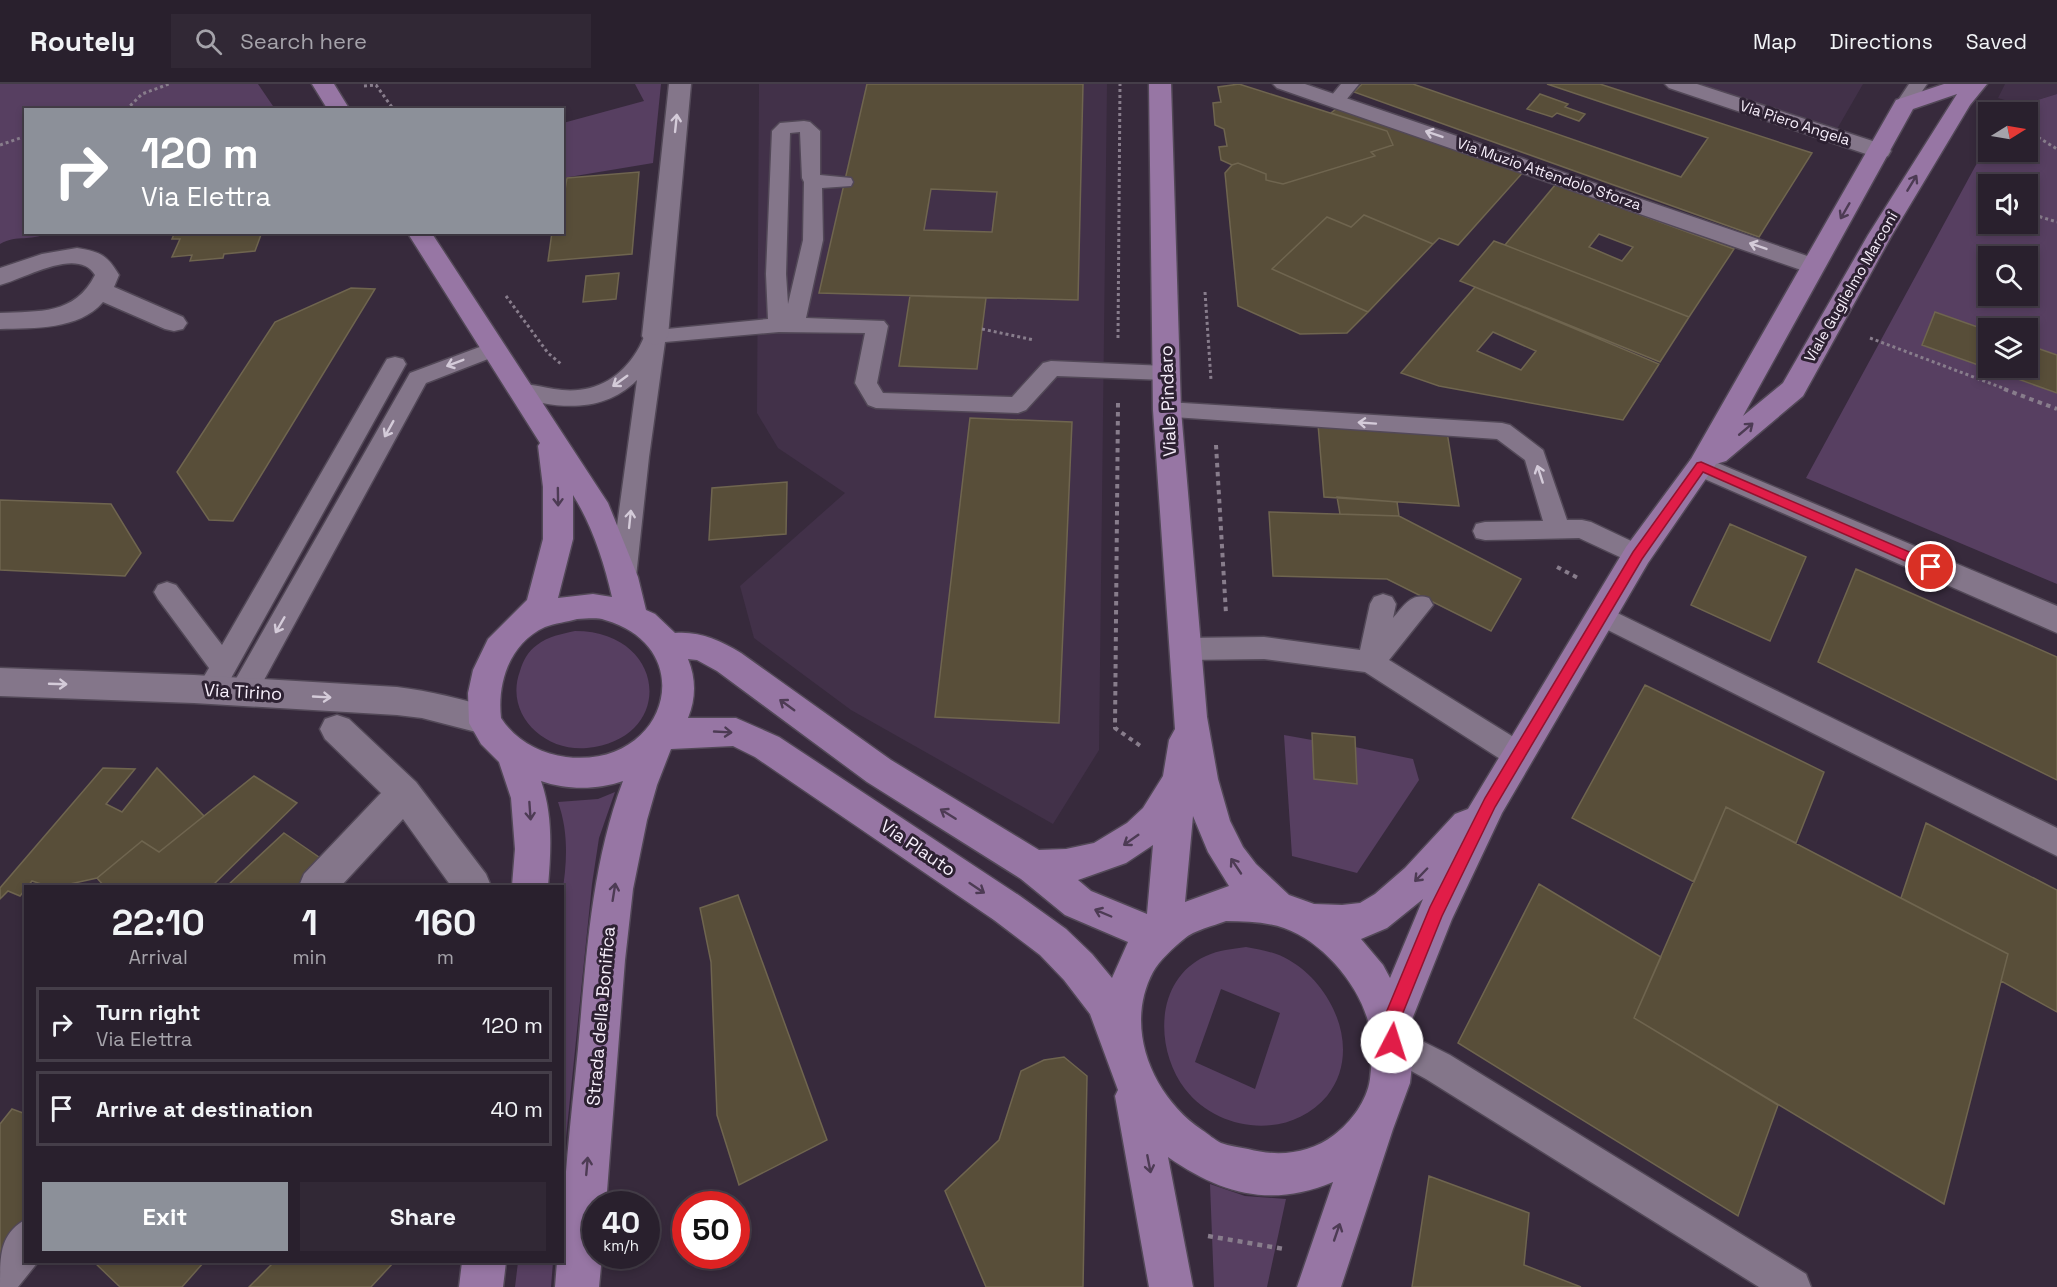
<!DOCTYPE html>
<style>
:root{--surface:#29202d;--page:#312835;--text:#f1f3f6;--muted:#a5a3aa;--line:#453e49;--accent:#8c9099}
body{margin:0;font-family:"Space Grotesk",sans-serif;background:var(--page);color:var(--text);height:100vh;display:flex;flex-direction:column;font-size:22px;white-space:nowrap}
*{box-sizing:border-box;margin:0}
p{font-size:20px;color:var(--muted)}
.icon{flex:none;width:33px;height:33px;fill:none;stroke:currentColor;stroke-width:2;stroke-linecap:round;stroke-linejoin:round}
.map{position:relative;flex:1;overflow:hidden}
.details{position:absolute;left:24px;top:801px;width:540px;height:378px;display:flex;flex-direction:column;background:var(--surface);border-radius:0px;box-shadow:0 3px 9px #0003,0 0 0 2px var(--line)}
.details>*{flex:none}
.top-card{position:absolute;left:24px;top:24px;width:540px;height:126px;border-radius:0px;box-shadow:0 3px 9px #0003,0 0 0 2px var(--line);background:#8c9099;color:#fff;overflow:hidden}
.needle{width:39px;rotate:79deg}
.buttons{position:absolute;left:1978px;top:18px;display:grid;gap:12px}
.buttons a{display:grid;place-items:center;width:60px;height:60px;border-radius:0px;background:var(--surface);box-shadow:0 3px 9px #0003,0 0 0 2px var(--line);font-size:30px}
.speed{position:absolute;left:582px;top:1107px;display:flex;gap:12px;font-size:30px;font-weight:700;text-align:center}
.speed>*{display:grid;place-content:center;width:78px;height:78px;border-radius:50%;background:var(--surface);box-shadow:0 3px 9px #0003,0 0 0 2px var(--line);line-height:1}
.speed small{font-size:15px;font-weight:400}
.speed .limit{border:9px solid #d22;background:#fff;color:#111}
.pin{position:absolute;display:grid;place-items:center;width:51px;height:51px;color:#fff;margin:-26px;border:3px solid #fff;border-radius:50%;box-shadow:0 2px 6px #0007}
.me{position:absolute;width:66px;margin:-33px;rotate:5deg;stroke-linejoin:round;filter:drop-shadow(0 0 4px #0008)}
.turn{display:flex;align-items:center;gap:21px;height:126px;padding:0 18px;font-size:27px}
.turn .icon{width:78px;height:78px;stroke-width:2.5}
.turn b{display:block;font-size:42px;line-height:51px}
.eta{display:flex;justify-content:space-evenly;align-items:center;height:102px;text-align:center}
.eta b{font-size:36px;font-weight:800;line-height:42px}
.cta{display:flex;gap:12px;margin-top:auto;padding:12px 18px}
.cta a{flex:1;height:69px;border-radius:0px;background:var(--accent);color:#fff;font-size:24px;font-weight:800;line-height:69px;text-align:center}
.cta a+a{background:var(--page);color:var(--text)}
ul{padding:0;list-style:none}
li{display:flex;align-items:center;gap:18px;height:75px;margin:0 12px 9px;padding:0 6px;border:3px solid var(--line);border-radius:0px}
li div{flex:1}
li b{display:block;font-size:22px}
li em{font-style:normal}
header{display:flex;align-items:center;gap:36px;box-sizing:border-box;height:84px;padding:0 30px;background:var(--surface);border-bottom:2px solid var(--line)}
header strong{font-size:28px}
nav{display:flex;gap:33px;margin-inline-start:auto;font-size:21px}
.search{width:420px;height:54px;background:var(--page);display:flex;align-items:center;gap:15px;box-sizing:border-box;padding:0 21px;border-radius:0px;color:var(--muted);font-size:22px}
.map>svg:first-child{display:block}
</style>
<header>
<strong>Routely</strong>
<div class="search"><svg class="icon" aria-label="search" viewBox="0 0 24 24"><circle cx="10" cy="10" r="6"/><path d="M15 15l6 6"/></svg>Search here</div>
<nav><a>Map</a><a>Directions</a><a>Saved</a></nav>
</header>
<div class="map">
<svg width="2057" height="1203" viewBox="0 0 2057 1203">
<rect width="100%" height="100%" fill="#372a3c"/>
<path fill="#423149" d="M759,0H1107L1099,666L1053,740L851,626L754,554L740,502L845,409L778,364L757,329Z
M1700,0H1863L1837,45Z
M2005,0H2057V10L2021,21L1998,14Z"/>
<path fill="#573f61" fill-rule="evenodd" d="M0,0H258L275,25L26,26V148L47,149C30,158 18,150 0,160Z
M635,0H661L653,79L563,94V39L644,17Z
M2057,10V500L1806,394L1989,57V68H2028V28H2005L2006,26ZM1989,100H2028V140H1989ZM1989,172H2028V212H1989ZM1989,244H2028V284H1989Z
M575,547C667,547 677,655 587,664C544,668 504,630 520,587C523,577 528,567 537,561C548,552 562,550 575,547Z
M1284,651L1312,656L1314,695L1357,699L1355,663L1413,675L1419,696L1357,789L1292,772Z
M615,708L599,754L592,800L563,1083L562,811C567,779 569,749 558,718L598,715Z
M1246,863C1261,866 1276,868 1289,876C1333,901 1363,967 1327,1012C1290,1056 1219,1049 1185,1005C1154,964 1155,895 1206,872C1219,866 1232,865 1246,863ZM1221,905L1280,929L1255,1005L1195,978Z
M1210,1100L1245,1112L1286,1115L1267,1203H1214Z
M518,1178H553L551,1203H515Z"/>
<path fill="#584e39" stroke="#6f654f" stroke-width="1.5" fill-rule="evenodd" d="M867,0H1083L1078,216L819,209ZM931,105L997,108L992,148L924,146Z
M1239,0L1387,47L1393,61L1371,68L1375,72L1283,100L1266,96V90L1238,79L1232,81L1221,76L1219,63L1227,62L1224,45L1215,41L1213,19L1221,18L1218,3Z
M1362,0H1413L1681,93L1708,54L1547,0H1600L1812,69L1759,153L1354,8Z
M1540,10L1568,20L1565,23L1585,30L1579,37L1557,29L1552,33L1527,25Z
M1341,21L1526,85L1458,161L1439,154L1433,160L1364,131L1351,143L1327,133L1272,185L1368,228L1347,249L1300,250L1238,222L1225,89L1232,81L1238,79L1266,90V96L1283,100L1375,72L1371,68L1393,61L1387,47L1331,29Z
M639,88L632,170L548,177L552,148H562V123L567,94Z
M1556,100L1734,165L1689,233L1505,161ZM1599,150L1633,163L1622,177L1589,163Z
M1364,131L1433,160L1368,228L1272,185L1327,133L1351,143Z
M175,148H262L255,167L224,170L223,174L190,177L192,171L172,173L180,155H172Z
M1494,157L1505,161L1689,233L1660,278L1460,197Z
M619,189L616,215L583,218L586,192Z
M1475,203L1659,280L1623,336L1439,302L1401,289ZM1493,248L1536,267L1521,286L1477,267Z
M351,204L375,205L233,437L209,436L177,388L275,238Z
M910,212L986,214L977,285L899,282Z
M1935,228L1989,247V284H2028V261L2057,271V309L1922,261Z
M970,334L1072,338L1059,639L935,633Z
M1318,340L1447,348L1459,422L1324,413Z
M787,398L786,450L709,456L712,404Z
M1337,413L1397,418L1399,432L1340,430Z
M0,416L111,420L141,469L125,492L0,486Z
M1269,428L1399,432L1521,495L1491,547L1387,495L1273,492Z
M1730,440L1806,473L1770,557L1691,521Z
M1856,485L2057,573V696L1818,578Z
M1645,601L1824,688L1796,759L1726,723L1694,798L1572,734Z
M1312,649L1355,653L1357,700L1314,695Z
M103,684L135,685L106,720L122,728L157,684L204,732L159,768L142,757L97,794L61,802H47L32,797L20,812L8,807L0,815V804Z
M254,692L297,719L212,802H104L97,794L142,757L159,768Z
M1726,723L2008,870L1944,1120L1634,934Z
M1926,739L2057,806V928L2001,897L2008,870L1901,814Z
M284,749L329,780L306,802H227Z
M1539,800L1661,873L1634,934L1778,1021L1738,1132L1458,959Z
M738,811L827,1056L739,1101L717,1031L711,878L700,824Z
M1064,973L1087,992L1083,1203H986L945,1107L999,1056L1021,987L1044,976Z
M12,1025L26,1030V1138L0,1171V1040Z
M1429,1092L1529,1129L1524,1181L1581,1203H1412Z
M94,1178H204L182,1203H120Z
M274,1178H394L371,1203H249Z"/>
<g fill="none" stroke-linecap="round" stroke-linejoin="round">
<defs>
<path id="lane" d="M1341,0H1359L1342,21H1330L1327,17Z
M1909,0H1927L1910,25H1898L1895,21Z
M804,37L810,38L820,47V91L851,94L853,98L851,102L822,104L823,156L806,234L884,237L888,242L877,299L883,309L1012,313L1043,279L1051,277L1166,282L1174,284L1177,289L1174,294L1166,296L1057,292L1026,326L1018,329L876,324L868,321L855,299L865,249L779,248L665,258L649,373L636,493L632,500L623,503L614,500L610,493L637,296C603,330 557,325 513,312L510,307L513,302C527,298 541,303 554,305C589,311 618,298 637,267C641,261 643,254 647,247L768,235L766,190L772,47L780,39ZM800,48L802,94L804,98L803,156L788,220L786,190L790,49Z
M493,258L501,260L504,265L501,270L426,299L253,616L243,619L233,616L229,608L233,600L410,289Z
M395,273L403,275L406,280L220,614L210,617L200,614L196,606L209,584L158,515L154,508L158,501L167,498L176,501L222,561L384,280L387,275Z
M1167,318L1502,339L1510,341L1543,366L1567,436H1582L1591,438L1646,464L1649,471L1646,478L1637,481L1579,454L1485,456L1476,454L1473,447L1476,440L1485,438L1543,437L1525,376L1497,355L1159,332L1156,326L1159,320Z
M1383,510L1392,513L1396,520L1393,534C1404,522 1411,508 1429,514L1433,521L1389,576L1528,662L1532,671L1528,680L1518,683L1508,680L1365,588L1264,575L1185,576L1176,573L1172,565L1176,557L1185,554L1264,553L1360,566L1370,520L1374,513Z
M1601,521L2057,744V772L1592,538L1588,531L1592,524Z
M1392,942L1450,971L1806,1190L1811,1203H1759L1426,995L1380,970L1376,958L1380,946Z"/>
<path id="street" d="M669,0H691L668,252L664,258L655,261L646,258L642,252Z
M1273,0H1305L1822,177L1825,182L1822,187L1813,190L1804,187L1277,4Z
M1665,0H1697L1888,62L1891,67L1888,72L1880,74L1872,72L1669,4Z
M77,164C101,168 107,171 119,191L114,203L183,233L187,239L183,245L174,247L165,245L103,218C79,246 34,244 0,245V229C39,227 75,231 95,191C78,162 24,195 0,201V184L42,170Z
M1701,372L2057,522V549L1691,389L1687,382L1691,375Z
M0,584L194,591L397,603C430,607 464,615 496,626L501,636L496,646L484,650L422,634L397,631L194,619L0,612Z
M337,631L349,635L416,698L486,790L491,802H451L403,735L341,802H299L304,790L381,709L325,655L320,645L325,635Z
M26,1135V1178H38L18,1203H0C0,1170 0,1150 26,1135Z"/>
<path id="secondary" d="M312,0H334L350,26H328Z
M1149,0H1171L1181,326L1207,633L1218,695L1230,737L1243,763L1256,780L1289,811L1314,820L1342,821L1360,819L1375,810L1405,784L1455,730L1468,725L1626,463L1691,375L1896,16L1944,0H1987L1970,21L1892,151L1803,312L1726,377L1716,380L1648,479L1502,729L1452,835L1409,943L1413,972L1410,999L1393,1045L1341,1203H1297L1333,1098C1271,1124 1221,1110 1168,1073L1193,1203H1149L1115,1012L1118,1006L1090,930L1064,896L1040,871L994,836L755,673L733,662L671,665L657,701L647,736L633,805L625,876L606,1120H596V1172H602L599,1203H555L557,1178H562C562,1106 571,1036 578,965C586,876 591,781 623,697C598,706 566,706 541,697C553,731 551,767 548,802H512L515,765L511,714L499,678L481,660L469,639L468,609L473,586L488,555L527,516L543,455V403L538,362L540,359L407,148H431L608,419L638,493L646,526L655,530L675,549C699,547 720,556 741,569L891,676L1039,766L1066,765L1094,759L1127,739L1143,724L1163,692L1169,656L1175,645L1153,326ZM1957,10L1868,151L1783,299L1743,332L1913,25ZM573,411C592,441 604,478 612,513L593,510L558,514L573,455ZM577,535C586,535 596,533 605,536C702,564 667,685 566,673C540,670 515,656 501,634C497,598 510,559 545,543C555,539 567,538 577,535ZM688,575L697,576L717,587L867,698L1021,795L1065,831L1128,858L1112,894L1092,870L1066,845L1020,812L779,653L736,634H688C696,614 696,595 688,575ZM1193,732L1208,768L1229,802L1185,818ZM1153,761L1147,830L1091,807L1078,796L1126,779ZM1423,815L1390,894L1383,881L1361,855L1387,844ZM1226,837C1246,837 1266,838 1284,844C1324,858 1362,904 1370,945C1373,962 1372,978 1370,995C1367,1017 1351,1038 1334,1051C1309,1070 1278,1073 1248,1065C1239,1063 1229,1062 1221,1059C1215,1056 1208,1050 1202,1046C1153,1013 1123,944 1153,888C1159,877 1174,863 1184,855C1194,846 1213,842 1226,837Z
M462,1178H506L503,1203H459Z"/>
</defs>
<use href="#lane" stroke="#524857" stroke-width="3"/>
<use href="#street" stroke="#524857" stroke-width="3"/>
<use href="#secondary" stroke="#524857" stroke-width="3"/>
<path stroke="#887d8c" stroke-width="3" stroke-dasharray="3 3" stroke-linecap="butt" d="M364,2L376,1L394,26
M126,26L142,10L169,0
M2028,47L2057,65
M0,61L23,53L26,57
M2028,129L2057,138
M1205,208L1211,296
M506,212L548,269L561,280
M982,245L1034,256
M1118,254L1120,0
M1870,254L2008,306"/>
<path stroke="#887d8c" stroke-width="4" stroke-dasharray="4.5 4.5" stroke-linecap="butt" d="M2004,305L2057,325
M1118,319L1115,644L1142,663
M1216,361L1226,530
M1557,483L1578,494"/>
<path stroke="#887d8c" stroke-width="4.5" stroke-dasharray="5 5" stroke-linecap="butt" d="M1208,1152L1284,1165"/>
<use href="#lane" fill="#84768a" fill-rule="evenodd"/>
<use href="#street" fill="#84768a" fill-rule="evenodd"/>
<use href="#secondary" fill="#9776a4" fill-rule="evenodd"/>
</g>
<defs><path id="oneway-shaft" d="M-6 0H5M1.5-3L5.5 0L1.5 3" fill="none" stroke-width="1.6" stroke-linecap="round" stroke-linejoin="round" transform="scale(1.5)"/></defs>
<g stroke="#d4cbd9">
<use href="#oneway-shaft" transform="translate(676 39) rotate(-84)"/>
<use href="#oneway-shaft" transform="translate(1434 50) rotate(-161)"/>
<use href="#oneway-shaft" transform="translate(1758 162) rotate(-161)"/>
<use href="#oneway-shaft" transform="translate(455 279) rotate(159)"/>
<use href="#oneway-shaft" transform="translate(620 297) rotate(144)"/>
<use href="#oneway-shaft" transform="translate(1367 339) rotate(-176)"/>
<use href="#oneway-shaft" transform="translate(389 345) rotate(119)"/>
<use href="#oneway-shaft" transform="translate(1540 390) rotate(-108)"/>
<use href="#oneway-shaft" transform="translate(630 435) rotate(-84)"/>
<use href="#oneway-shaft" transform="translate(280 541) rotate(120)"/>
<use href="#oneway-shaft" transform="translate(58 600) rotate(2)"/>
<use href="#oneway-shaft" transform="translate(322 613) rotate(3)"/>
</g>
<g stroke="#4d3b54">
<use href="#oneway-shaft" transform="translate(1912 99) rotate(-59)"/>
<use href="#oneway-shaft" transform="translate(1845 127) rotate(120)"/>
<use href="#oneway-shaft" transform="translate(1746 345) rotate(-40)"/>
<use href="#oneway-shaft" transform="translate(558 413) rotate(89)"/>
<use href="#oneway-shaft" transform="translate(787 621) rotate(-144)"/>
<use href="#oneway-shaft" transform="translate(723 648) rotate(3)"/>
<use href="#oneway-shaft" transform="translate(530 727) rotate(86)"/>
<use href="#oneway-shaft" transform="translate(948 730) rotate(-148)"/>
<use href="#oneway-shaft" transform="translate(1131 756) rotate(145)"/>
<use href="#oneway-shaft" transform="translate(1236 782) rotate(-124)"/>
<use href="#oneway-shaft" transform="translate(1421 791) rotate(134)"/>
<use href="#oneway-shaft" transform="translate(977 804) rotate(34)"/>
<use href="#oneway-shaft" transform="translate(614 808) rotate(-81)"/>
<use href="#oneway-shaft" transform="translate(1103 829) rotate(-157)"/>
<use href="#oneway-shaft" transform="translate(1149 1080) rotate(79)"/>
<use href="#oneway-shaft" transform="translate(587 1082) rotate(-85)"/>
<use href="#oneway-shaft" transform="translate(1337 1148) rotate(-71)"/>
</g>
<path fill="#e11d48" stroke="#92132f" stroke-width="1.5" d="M1701,378L1935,479L1937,483L1931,488L1926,486L1703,388L1642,475L1495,723L1442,832L1398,941L1400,958L1398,964L1392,966L1386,964L1381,941L1430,823L1485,714L1633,468L1697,379Z"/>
<g text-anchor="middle" stroke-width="6" stroke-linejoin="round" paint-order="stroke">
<g font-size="15" fill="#f7effb" stroke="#2d2132">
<text transform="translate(1795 39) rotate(18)" y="5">Via Piero Angela</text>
<text transform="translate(1549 90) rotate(19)" y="5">Via Muzio Attendolo Sforza</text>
<text transform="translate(1851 203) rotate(-60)" y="5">Viale Guglielmo Marconi</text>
</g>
<g font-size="18" fill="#f7effb" stroke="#2d2132">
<text transform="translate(1168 317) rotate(-92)" y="6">Viale Pindaro</text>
<text transform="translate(243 608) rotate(3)" y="6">Via Tirino</text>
<text transform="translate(918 764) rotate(34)" y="6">Via Plauto</text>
<text transform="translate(601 932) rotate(-85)" y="6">Strada della Bonifica</text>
</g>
</g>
</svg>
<div class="buttons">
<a><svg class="needle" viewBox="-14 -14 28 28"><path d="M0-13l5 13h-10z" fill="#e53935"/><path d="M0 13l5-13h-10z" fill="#a5a3aa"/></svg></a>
<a><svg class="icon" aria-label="sound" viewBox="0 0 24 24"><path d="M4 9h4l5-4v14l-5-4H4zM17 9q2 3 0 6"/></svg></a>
<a><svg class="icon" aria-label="search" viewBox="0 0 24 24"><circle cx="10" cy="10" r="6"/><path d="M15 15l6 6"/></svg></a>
<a><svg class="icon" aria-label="layers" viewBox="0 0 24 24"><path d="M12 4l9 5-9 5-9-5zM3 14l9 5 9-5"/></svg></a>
</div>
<div class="speed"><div>40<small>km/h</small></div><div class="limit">50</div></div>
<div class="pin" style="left:1931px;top:483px;background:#d93025"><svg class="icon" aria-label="arrive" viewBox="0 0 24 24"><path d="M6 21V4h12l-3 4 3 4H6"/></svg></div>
<svg class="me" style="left:1392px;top:958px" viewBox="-20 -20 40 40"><circle r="19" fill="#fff"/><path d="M0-13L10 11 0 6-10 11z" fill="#e11d48"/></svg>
<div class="top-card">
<div class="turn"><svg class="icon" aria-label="right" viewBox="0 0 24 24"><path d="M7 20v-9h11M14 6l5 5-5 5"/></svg><div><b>120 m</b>Via Elettra</div></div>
</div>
<section class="details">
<div class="eta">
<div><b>22:10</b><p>Arrival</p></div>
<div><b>1</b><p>min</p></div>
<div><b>160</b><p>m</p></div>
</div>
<ul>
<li><svg class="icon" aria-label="right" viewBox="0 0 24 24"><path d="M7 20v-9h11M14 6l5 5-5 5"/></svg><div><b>Turn right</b><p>Via Elettra</p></div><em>120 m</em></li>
<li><svg class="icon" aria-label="arrive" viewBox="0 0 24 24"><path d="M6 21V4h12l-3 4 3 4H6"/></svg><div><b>Arrive at destination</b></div><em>40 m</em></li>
</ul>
<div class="cta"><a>Exit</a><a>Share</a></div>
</section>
</div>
